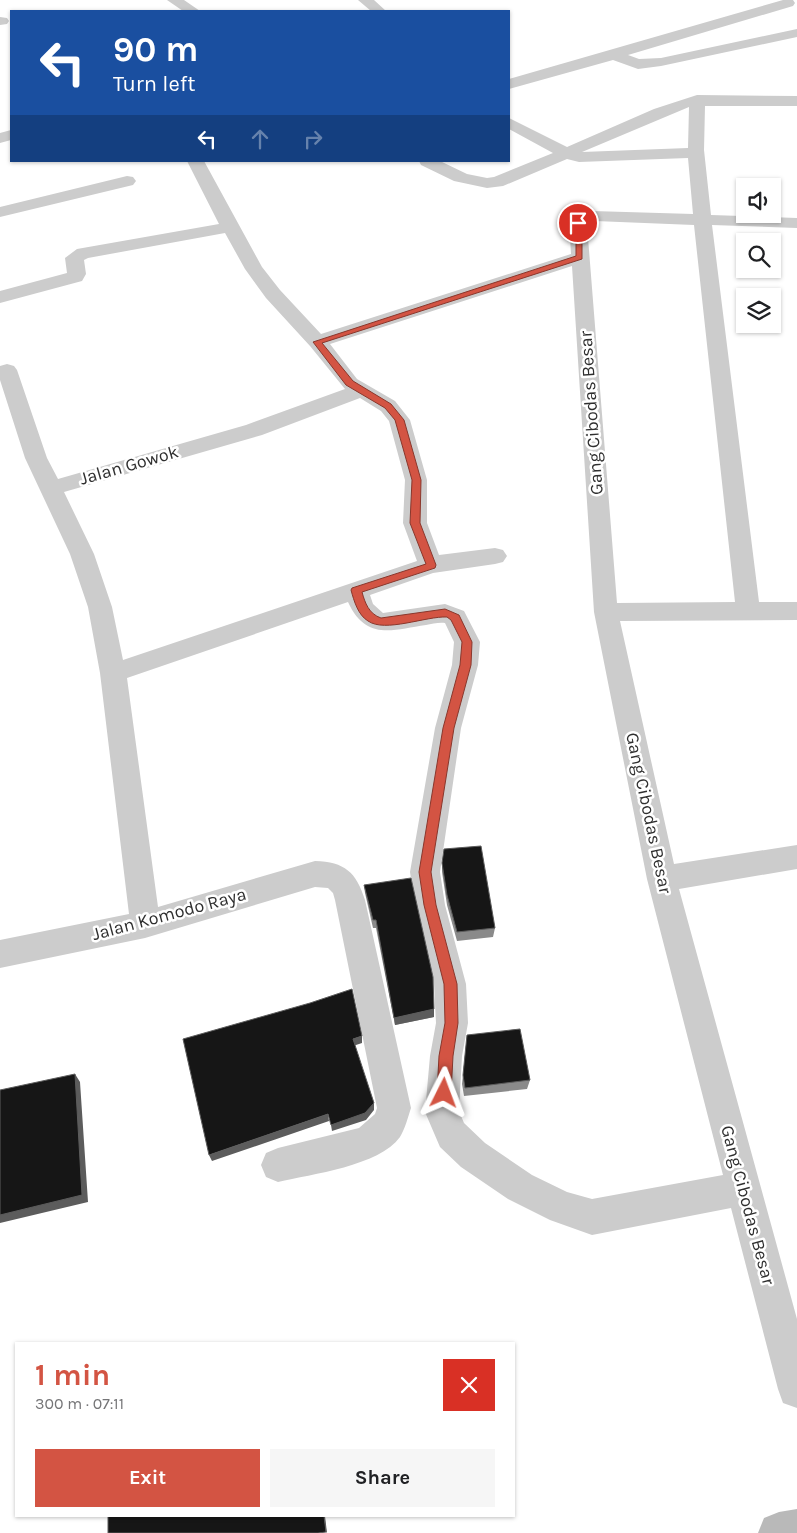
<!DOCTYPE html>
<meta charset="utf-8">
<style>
:root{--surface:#fff;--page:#f6f6f6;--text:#202124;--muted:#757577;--accent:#d35443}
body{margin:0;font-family:Karla,sans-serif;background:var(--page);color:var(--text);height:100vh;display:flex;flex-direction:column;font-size:19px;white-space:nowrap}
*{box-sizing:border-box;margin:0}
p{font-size:16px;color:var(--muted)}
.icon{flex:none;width:28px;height:28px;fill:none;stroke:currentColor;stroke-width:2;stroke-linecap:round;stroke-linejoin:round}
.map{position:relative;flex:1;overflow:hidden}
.sheet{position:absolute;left:15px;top:1342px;width:500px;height:175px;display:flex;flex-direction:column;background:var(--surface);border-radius:0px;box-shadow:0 1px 4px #0004}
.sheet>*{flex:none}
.hud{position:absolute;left:10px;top:10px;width:500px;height:152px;border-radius:0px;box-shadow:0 1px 4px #0004;background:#1a4fa0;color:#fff;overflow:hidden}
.fabs{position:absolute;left:736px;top:178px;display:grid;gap:10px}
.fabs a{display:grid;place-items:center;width:45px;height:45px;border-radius:0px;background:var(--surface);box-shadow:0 1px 4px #0004;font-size:25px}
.pin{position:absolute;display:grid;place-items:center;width:42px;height:42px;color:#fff;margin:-21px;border:2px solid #fff;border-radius:50%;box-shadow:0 1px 5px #0007}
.me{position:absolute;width:55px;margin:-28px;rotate:3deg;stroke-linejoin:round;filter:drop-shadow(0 0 4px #0008)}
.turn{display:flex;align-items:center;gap:18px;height:105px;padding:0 20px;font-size:22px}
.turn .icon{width:65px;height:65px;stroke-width:2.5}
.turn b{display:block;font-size:35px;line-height:42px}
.lanes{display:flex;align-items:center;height:48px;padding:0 20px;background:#0003;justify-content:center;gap:25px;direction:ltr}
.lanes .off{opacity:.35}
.round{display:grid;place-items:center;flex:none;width:52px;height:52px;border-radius:0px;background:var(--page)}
.overview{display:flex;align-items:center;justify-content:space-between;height:85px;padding:0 20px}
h1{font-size:30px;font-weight:700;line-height:38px;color:var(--accent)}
.cta{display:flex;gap:10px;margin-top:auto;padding:10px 20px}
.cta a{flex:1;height:58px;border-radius:0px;background:var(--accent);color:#fff;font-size:20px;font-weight:700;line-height:58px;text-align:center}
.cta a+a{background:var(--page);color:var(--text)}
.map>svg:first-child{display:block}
</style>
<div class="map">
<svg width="797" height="1533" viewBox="0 0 797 1533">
<rect width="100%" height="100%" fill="#fff"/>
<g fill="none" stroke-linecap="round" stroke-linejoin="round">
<path fill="#ccc" fill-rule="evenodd" d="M167,0H184L200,11H183Z
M358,0H374L386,11H371Z
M783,0H793L795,3L793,6L628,55L639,59L661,58L797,29V37L661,66L638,69L613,60L509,89V79Z
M0,17L7,18L9,21L7,24L0,25Z
M697,95L797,96V106H705L704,150L711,215L797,218V228L712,225L759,602H797V620L620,621L674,864L797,845V869L679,889L797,1319V1408L783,1403L778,1389L731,1208L592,1235L550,1220L508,1199L461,1167L440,1147L425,1112L430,1056L436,1023L434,984L415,905L410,872L435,728L452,665L454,642L445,623C439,622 432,624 426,625C392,630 366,641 348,602L127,678L158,907L315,861C345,862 356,872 365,900L411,1108C408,1117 405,1129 400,1137C379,1166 312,1174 278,1182L266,1177L261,1165L266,1153L278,1148L359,1128L375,1114L377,1108L335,900L333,893L328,888L315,887L145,938L0,968V940L129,914L100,673L88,607L70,554L25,458L0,380V366L7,364L14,366L17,370L47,458L58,479L246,425L345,389L310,346L266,298L245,269L225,233L88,258L84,260L86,274L82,281L0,303V291L67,273L65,258L77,249L219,224L187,161H204L262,267L280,290L321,334L571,254L569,223C574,216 584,213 592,211L693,214L688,158L579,162L567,159L503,186L487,188L454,181L421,165L419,161H440L467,174L487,178L494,177L553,153L509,129V118L567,147L654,109ZM689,107L688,148L582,152ZM595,221L694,225L735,602L617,603L587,225ZM572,266L594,612L647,879L723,1175L592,1199L567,1192L532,1175L485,1143L464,1123L459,1111L462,1056L468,1023L466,984L445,905L440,872L461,728L478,665L480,642L464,611L445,604L383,613L373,604L370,595L433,573L495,564L503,562L507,556L503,550L495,548L439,555L427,523V480L410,420L395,401L357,379L330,344ZM360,398L381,411L389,421L405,480L403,523L417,561L123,660L112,607L94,554L64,492L262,435Z
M11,130V140L0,143V133Z
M127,176L133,177L136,181L133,185L0,217V207Z"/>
<path fill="#b9b9b9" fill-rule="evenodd" d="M797,1509V1533H758L764,1518L779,1512Z"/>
</g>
<path fill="#8a8a8a" d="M442,863L495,928L493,937L457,941L447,905L442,872Z
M364,885L434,1009V1017L395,1025L376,928H373L365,893Z
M467,1035L530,1080L527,1089L464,1096L462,1084Z"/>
<path fill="#5c5c5c" d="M434,1009V1017L395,1025L394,1018Z
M362,1036V1043L353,1046V1039Z
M75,1074L80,1082L88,1202L0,1223V1215Z
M374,1103V1110L366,1120L332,1131L331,1125Z
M328,1114L329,1121L212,1161L209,1155Z
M324,1516H325L327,1533L326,1532Z"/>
<path fill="#161616" stroke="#5c5c5c" d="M481,846L495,928L457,932L447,895L442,863L444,849Z
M411,878L433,977L434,1009L394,1018L376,920H373L364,885Z
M352,989L362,1036L353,1039L374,1103L365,1113L331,1125L328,1114L209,1155L183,1039L310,1003Z
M520,1029L530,1080L465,1088L463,1075L467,1035Z
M75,1074L82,1195L0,1215V1090Z
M108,1516H324L326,1532L318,1533H108Z"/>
<path fill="#d35443" stroke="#89372c" d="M576,222L582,223V259L322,343L353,381L391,404L404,420L421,480L420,523L436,565L435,568L362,592C365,603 369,614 381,618L445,609L459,615L472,642L471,665L454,728L431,872L436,905L457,984L458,1023L453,1056L451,1093L448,1098L444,1100L439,1098L437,1093L439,1056L445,1023L444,984L424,905L419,872L443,728L460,665L462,642L451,620L447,617C426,616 385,633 368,621C358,615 354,601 351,590L352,588L426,564L410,523L412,480L395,420L385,408L346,385L313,342L576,256Z"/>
<g text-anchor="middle" stroke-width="5" stroke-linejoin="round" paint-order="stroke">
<g font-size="18" fill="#2f2f2f" stroke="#fff">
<text transform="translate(591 413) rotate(-94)" y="6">Gang Cibodas Besar</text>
<text transform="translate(129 465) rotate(-16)" y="6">Jalan Gowok</text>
<text transform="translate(649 813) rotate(78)" y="6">Gang Cibodas Besar</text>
<text transform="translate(169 914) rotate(-15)" y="6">Jalan Komodo Raya</text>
<text transform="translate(748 1205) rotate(75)" y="6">Gang Cibodas Besar</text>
</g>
</g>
</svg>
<div class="fabs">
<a><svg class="icon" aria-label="sound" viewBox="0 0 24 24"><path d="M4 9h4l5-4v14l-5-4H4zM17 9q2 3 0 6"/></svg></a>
<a><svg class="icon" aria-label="search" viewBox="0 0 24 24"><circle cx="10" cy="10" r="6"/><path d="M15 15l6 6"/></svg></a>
<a><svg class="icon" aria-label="layers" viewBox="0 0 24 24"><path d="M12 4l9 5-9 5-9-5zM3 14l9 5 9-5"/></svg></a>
</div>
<div class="pin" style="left:578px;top:223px;background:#d93025"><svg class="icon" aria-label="arrive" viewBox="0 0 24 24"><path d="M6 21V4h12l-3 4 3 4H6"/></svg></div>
<svg class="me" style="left:444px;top:1093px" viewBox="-20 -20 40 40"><path d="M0-17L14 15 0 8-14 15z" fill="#d35443" stroke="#fff" stroke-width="4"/></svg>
<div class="hud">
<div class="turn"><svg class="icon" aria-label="left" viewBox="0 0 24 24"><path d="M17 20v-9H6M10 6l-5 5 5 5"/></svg><div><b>90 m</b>Turn left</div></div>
<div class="lanes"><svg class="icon" aria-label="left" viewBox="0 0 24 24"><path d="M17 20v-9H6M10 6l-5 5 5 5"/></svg><svg class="icon off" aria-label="ahead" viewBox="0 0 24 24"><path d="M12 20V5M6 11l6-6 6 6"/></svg><svg class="icon off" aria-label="right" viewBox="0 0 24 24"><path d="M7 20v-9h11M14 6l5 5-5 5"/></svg></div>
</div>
<section class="sheet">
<div class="overview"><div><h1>1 min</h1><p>300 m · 07:11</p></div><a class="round" style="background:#d93025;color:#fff"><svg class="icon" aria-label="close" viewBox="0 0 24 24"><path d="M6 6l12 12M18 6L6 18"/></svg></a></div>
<div class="cta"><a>Exit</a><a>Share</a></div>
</section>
</div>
